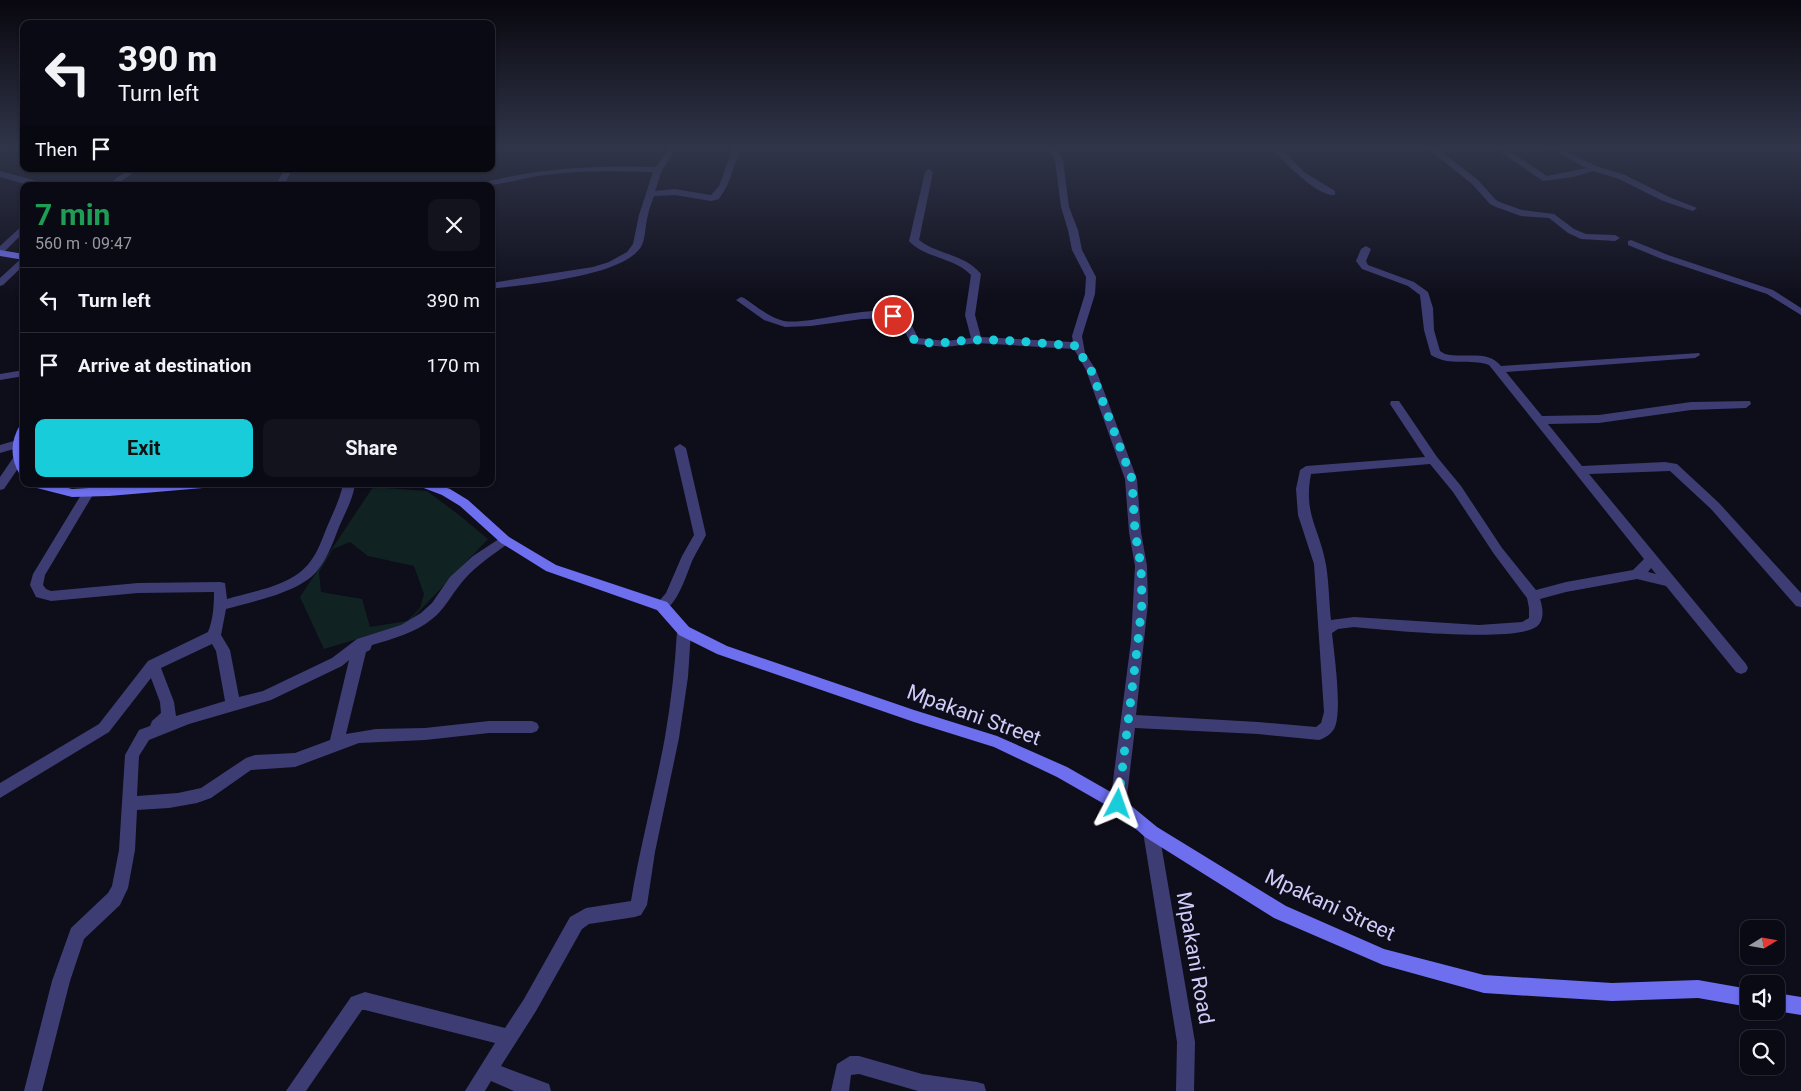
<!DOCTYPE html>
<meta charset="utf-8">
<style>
:root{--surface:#0a0a14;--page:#13131d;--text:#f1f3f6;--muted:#999aa0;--line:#2a2b34;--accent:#18cdd9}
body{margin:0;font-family:Roboto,sans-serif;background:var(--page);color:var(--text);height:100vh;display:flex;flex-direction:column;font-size:19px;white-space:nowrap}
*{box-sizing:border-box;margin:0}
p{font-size:16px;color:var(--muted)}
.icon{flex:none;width:28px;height:28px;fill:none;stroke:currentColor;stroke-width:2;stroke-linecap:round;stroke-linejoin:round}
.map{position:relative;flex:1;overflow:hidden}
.drawer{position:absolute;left:20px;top:182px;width:475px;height:305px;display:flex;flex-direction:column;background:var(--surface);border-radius:10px;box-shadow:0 1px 4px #0004,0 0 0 1px var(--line)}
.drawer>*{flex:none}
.guide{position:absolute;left:20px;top:20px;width:475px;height:152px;border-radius:10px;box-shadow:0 1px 4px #0004,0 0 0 1px var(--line);background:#0a0a14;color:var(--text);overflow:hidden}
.needle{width:32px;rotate:79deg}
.tools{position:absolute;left:1740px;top:920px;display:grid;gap:10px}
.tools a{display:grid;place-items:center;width:45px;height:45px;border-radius:10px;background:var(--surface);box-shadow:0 1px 4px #0004,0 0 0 1px var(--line);font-size:25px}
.pin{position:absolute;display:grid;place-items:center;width:42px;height:42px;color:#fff;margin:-21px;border:2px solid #fff;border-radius:50%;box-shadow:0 1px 5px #0007}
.me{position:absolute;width:55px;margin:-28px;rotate:4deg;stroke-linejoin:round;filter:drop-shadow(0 0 4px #0008)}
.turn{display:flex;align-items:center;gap:18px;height:105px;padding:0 15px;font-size:22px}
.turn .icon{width:65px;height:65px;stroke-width:2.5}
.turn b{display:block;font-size:35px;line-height:42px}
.then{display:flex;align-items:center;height:48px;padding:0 15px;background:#0003;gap:10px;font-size:19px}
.round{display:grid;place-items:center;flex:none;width:52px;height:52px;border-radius:10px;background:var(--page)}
.summary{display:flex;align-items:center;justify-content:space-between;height:85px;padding:0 15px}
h1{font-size:30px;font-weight:700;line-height:38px;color:#1e9e55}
.primary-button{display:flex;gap:10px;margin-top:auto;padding:10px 15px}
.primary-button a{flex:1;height:58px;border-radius:10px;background:var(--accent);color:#111;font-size:20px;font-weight:700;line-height:58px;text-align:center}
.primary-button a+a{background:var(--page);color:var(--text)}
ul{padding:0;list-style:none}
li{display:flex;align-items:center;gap:15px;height:65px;padding:0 15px;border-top:1px solid var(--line)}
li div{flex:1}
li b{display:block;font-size:19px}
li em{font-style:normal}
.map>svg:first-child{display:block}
</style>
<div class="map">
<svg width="1801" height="1091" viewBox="0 0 1801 1091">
<rect width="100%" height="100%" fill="#0e0d1a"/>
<path fill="#102322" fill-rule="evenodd" d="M373,487L427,491L459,515L488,539L407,624L324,649L300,597ZM350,542L368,556L414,566L424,594L420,608L407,621L370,627L362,599L321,592L319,572L333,549Z"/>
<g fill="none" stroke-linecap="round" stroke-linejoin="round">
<path fill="#3d3d74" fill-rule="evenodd" d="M669,148H677L662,170L655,191L675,189L711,195L719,186L733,148H741L727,186L719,199L711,201L675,195L654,196C652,202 649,208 648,215C645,224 646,236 642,245C626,277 526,284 491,289V283L593,267L609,262L627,252L633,244L639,215L653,172C617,171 581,170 545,175C522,178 500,186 477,186L478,184C537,168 595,165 656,167Z
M1048,148H1056L1063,160L1069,207L1078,230L1082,250L1096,277L1095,294L1082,336L1085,353L1096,370L1137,479L1141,532L1147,566L1148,603L1136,715L1258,722L1316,727L1321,723L1324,712L1314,564L1298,515L1296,489L1300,470L1306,466L1425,457L1390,404L1391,401H1399L1437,457L1461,486L1502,548L1536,590L1566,582L1633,570L1644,559L1489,365C1470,358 1450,367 1431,355L1424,330L1420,295L1408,286L1362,269L1356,261L1361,249L1366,246L1371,249L1366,261L1368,265L1414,282L1428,292L1433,308L1434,330L1440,351L1445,354C1463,359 1488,349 1501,366L1699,353L1700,355L1695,358L1506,372L1542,416L1599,415L1691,402L1750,401L1751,404L1746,408L1691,410L1599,423L1548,424L1582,466L1665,462L1677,464L1719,503L1801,593V607L1796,606L1711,509L1670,471L1589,474L1746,664L1748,668L1746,672L1741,674L1736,672L1666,586L1637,579L1566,592L1540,599C1543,608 1545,621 1536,627C1513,643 1387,630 1354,627L1338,629L1332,633C1334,653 1343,713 1334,729C1331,734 1325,738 1319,740L1258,734L1135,728L1126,804L1123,809L1118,811L1113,809L1110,804L1131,641L1135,566L1129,532L1125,479L1086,370L1074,349L977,343L946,347L915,344L911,343L901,325L889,318L862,319L811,326L785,327L764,320L736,300L741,297L744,298C756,306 770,318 784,321C815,326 882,298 906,319C912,323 915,332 918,338L946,341L971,338L965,315L971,275C954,257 926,259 909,241L925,172L929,169L933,172L919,240C938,255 965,254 981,274L975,315L981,337L1073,342L1072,336L1085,294L1086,277L1072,250L1068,230L1061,207L1055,160ZM1430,464L1453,492L1494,554L1527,598L1529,608V618L1522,622L1479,625L1354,617L1331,620C1329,602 1329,583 1326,565C1320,529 1303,515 1311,474ZM1651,568L1656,574L1648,572Z
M1273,148H1281L1304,172L1335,191V195C1318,197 1283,162 1273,148Z
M1427,148H1437L1478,180L1496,200L1502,203L1522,210L1554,214L1574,229L1586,234L1615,235L1620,238L1615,241L1581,239L1568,233L1549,218L1521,216L1496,207L1490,204L1472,184Z
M1495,148H1505L1547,176L1586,168L1549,148H1560L1596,166L1625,175L1669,197L1697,208L1693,211L1663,201L1619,179L1593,171L1573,177L1543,181Z
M129,169H138L115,186H106Z
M285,169H293L283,186H275Z
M0,171L37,181L41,186H32L0,177Z
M24,224V232L3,253L0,254V246Z
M1631,240L1668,255L1773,290L1801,308V315L1767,294L1662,259L1628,245V241Z
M24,256V265L3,285L0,286V278Z
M24,370V376L0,380V374Z
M24,438V446L0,453V445Z
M680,444L686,448L706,535C702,543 697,551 693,559C687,572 675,616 657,610L655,606L666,593L682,556L694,535L674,448Z
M17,457L23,461L4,489L0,490V477L13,458Z
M343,484H355C353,499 345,513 339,527C333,542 328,558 317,571C299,593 253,601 226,609L221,635L230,650L239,697L263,691L332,658L357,639L401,625L421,613L432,603L450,577L473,556L505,535L509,537L511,540L509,543C491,556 472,568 459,586C450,597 444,610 432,619C415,633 392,639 372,645L370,650L366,652L346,734L376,729L425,728L489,721H532L537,723L539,727L537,731L532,733H489L425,740L359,743L295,767L251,770L211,798L197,803L169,808L137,810L135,850L128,888L120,905L84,939L70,981L42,1091H24L52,981L71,928L108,893L112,886L119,850L125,755L139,730L150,726L152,721L161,713L160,702L151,678L109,732L0,798V783L99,724L148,661L208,632C213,620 214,606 214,592L138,593L51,601L36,597L30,585L33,574L84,490L88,489L94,493L45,575L43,585L46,589L51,591L138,583L220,582L225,583L227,599C254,591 292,586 310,562C318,552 322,539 327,527C333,513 340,499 343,484ZM212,644L216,651L225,701L176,716L174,702L161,668ZM349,660L330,740L295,753L255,755L246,758L201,788L178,793L137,796L139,756L149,740L189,724L271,700L342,666Z
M684,626L689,627L691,631L688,677L679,738L655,852L647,905L641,915L635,917L589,924L582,929L536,1011L501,1066L549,1084L551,1091H514L491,1081L485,1091H465L495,1043L365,1010H362L306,1091H286L351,997L365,992L505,1028L524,999L570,917L586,908L631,901C640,846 655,792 665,737C671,702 675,667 677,631L679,627Z
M1151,825L1157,827L1159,832L1195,1042L1194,1091H1176L1177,1042L1143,832L1145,827Z
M850,1056H859L922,1074L977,1082L984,1084L986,1091H918L859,1074L851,1075L849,1091H831L837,1064Z"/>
<path fill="#6d6fef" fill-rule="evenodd" d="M0,250L24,254V260L0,256Z
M24,424V476L20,475C10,458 10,442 20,425Z
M31,484H53L72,489L156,484H209L203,488L109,496L72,497L33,487Z
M419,484H436L450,489L468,500L509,537L556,565L667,602L689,627L727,646L914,710L997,736L1067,767L1123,799L1157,827L1286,906L1384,949L1484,975L1612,983L1698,980L1749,989V1007L1698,998L1612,1001L1484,993L1383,965L1274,918L1145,837L1113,809L1057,777L994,747L914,722L717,654L679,635L657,610L546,571L501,543L460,506L442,495L421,487Z
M1776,993L1801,997V1015L1776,1011Z"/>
</g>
<linearGradient id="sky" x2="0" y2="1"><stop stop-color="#08070e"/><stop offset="0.49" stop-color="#303549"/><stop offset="1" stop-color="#303549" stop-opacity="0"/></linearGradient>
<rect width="1801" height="301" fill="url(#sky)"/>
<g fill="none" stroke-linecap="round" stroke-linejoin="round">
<path stroke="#18cdd9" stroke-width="9" stroke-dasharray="0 16.2" d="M893,316L903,321L915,341C940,346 954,340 977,340C1010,339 1045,344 1078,346L1080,353L1091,370L1132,479L1135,532L1141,566L1142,603L1138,641L1118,804"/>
</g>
<g text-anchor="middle" stroke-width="4" stroke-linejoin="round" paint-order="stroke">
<g font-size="21" fill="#cfccf9" stroke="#0e0d1a">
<text transform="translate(974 715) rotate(20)" y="7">Mpakani Street</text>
<text transform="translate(1330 905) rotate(25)" y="7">Mpakani Street</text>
<text transform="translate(1195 958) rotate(80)" y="7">Mpakani Road</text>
</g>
</g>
</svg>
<div class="tools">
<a><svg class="needle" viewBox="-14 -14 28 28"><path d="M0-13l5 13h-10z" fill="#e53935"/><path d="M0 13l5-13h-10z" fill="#999aa0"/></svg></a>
<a><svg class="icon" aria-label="sound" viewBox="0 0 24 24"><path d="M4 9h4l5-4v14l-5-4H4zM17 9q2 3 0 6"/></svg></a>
<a><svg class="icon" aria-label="search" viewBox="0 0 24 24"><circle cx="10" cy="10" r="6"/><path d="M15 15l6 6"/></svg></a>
</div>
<div class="pin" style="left:893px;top:316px;background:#d93025"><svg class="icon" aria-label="arrive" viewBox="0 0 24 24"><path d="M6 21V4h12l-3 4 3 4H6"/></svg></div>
<svg class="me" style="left:1118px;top:804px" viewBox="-20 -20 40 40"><path d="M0-17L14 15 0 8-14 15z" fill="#18cdd9" stroke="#fff" stroke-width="4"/></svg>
<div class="guide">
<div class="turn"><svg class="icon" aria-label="left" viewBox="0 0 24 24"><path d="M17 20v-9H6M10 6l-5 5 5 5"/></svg><div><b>390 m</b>Turn left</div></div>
<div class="then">Then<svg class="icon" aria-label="arrive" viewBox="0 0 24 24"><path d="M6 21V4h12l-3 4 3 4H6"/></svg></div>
</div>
<section class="drawer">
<div class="summary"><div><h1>7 min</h1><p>560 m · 09:47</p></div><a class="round"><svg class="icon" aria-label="close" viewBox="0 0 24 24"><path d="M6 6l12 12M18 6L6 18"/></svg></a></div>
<ul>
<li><svg class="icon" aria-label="left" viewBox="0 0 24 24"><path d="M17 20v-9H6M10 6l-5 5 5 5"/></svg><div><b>Turn left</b></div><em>390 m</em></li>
<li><svg class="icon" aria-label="arrive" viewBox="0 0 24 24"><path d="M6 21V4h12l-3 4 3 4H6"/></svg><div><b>Arrive at destination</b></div><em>170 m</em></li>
</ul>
<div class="primary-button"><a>Exit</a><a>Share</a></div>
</section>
</div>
